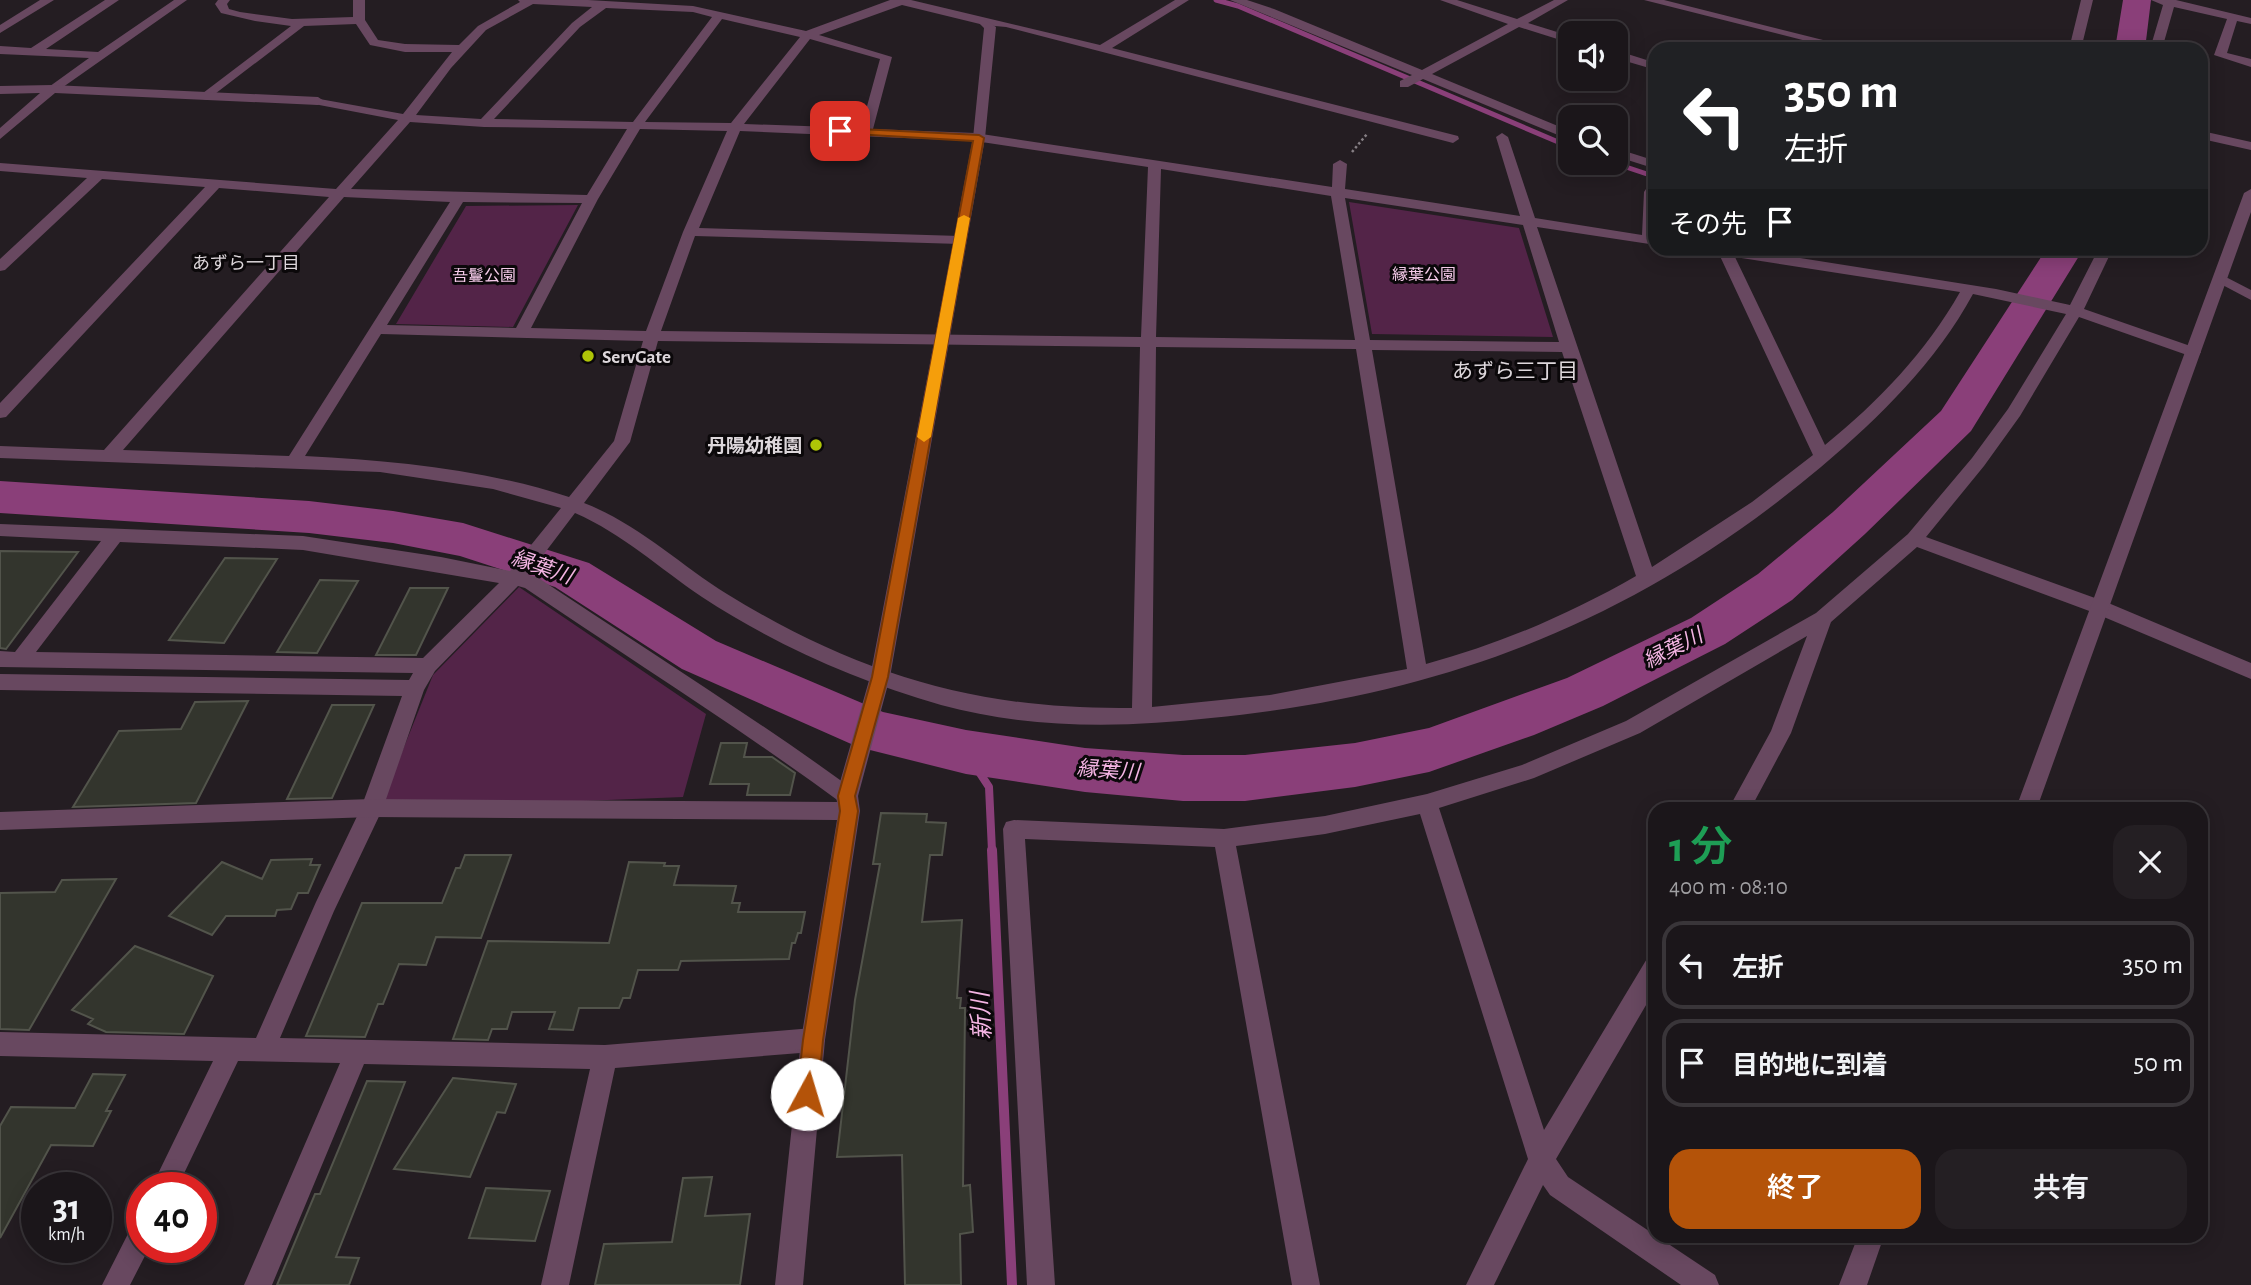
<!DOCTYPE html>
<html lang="ja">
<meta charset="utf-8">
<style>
:root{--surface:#1b161a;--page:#241f23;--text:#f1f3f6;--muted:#a09fa2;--line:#393539;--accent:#b45309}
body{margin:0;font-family:"Alegreya Sans","Noto Sans JP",sans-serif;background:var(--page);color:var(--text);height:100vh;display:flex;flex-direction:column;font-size:26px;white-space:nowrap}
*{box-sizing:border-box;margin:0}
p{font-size:23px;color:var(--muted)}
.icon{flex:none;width:38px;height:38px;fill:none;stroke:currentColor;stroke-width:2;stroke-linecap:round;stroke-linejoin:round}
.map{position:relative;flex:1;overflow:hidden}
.sheet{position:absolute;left:1648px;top:802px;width:560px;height:441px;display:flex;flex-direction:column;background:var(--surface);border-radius:21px;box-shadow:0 4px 18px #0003,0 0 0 2px var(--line)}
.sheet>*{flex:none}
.banner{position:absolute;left:1648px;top:42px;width:560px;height:214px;border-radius:21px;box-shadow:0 4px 18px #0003,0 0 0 2px var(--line);background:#202124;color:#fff;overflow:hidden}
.tools{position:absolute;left:1558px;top:21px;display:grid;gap:14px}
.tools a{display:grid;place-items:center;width:70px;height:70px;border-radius:14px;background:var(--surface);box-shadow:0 4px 18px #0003,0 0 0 2px var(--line);font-size:35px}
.speed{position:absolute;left:21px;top:1172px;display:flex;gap:14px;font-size:35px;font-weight:700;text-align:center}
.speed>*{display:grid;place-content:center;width:91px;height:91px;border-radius:50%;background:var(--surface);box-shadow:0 4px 18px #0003,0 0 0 2px var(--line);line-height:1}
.speed small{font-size:18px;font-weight:400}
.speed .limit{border:10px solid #d22;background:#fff;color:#111}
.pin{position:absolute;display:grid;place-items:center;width:60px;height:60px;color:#fff;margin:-30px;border-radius:14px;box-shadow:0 4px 10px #0006}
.me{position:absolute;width:77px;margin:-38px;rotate:6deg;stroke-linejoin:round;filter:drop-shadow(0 0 5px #0008)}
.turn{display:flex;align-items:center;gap:24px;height:147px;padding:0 21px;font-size:32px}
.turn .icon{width:91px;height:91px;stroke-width:2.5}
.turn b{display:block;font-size:49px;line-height:60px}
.then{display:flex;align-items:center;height:66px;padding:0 21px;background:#0003;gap:14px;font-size:26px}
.round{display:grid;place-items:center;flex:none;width:74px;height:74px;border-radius:21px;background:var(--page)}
.summary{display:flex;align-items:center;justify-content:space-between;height:119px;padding:0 21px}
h1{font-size:42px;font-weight:600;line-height:52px;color:#1e9e55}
.primary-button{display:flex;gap:14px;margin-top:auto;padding:14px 21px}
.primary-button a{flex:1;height:80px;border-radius:21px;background:var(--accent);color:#fff;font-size:28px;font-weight:600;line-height:80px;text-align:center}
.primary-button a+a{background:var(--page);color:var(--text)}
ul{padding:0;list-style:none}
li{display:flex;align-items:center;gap:21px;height:88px;margin:0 14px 10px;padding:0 7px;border:4px solid var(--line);border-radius:21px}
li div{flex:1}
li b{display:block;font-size:26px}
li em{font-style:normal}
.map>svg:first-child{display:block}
</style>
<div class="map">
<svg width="2251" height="1285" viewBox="0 0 2251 1285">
<rect width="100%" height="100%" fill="#241d22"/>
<path fill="#532448" d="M1349,202L1519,228L1553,337L1372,334Z
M578,205L513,327L396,324L466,206Z
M519,587L706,714L683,797L379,809L433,675Z"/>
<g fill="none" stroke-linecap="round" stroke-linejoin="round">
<path stroke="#8a3f79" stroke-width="5" d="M1216,0L1238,6L1570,147
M1614,163L1656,177"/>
<path stroke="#8a3f79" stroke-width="6" d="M2005,248L2060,259"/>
<path stroke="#8a3f79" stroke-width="8" d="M966,752L989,787L992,851"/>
<path stroke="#8a3f79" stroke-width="10" d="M992,850L1012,1285"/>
<path fill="#8a3f79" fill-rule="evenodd" d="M2123,0H2151L2145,49H2115Z
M2047,248H2084L1971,431L1865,534L1792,600L1725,644L1603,706L1534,735L1429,772L1355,787L1245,801H1183L1085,792L966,774L858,747L682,669L555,587L460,556L393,543L309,533L0,513V481L309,501L393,511L463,523L589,563L716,641L883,712L966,730L1085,748L1183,755H1245L1355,743L1429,728L1567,678L1691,618L1758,574L1833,512L1941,411Z"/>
</g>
<path fill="#33352d" stroke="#52544b" stroke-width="2" d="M0,551L78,552L6,649L0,648Z
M225,558L277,559L224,643L169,640Z
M320,580L358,581L317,653L277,652Z
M410,588H448L416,655H376Z
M248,701L196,803L73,807L119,731L181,729L195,702Z
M332,705H374L332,798L287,799Z
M721,743H747L744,757H772L795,773L790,795H747L749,784H710Z
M881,813L927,814L926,822L946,823L942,855H930L922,922L962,920L957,998H961L960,1008H965L963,1186L970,1185L973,1232L960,1234L961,1285H905L902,1155L837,1157L855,1000L880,864H873Z
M465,855H511L481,938L436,937L426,965L399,964L383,1004H378L365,1037L306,1036L362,903H442L456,868H460Z
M312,859L310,865H320L308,893H298L291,909L277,910L275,916H226L212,935L169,916L222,862L262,879L271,860Z
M629,862L665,863L664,866H679L674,885L736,886L732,903H740L738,912H805L801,933H798L795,943H792L789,959L681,961L678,970H638L630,998H623L619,1008H579L573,1030L549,1029L555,1012H512L507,1029H492L488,1040L453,1039L488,941L609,943Z
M116,879L29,1030L0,1029V893L55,892L62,880Z
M135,946L213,976L184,1034L106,1032L88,1024L93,1019L72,1010Z
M93,1074L125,1075L106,1111H111L93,1146L51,1145L0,1238V1126L11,1107L75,1108Z
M453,1078L516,1084L505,1113L497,1112L470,1177L394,1169Z
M367,1081L405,1082L336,1257L359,1258L349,1285H277L315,1194H320Z
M712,1177L705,1216L750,1214L740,1285H595L604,1244L672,1242L683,1178Z
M486,1188L550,1191L535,1241L469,1238Z"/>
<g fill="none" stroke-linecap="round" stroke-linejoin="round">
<path stroke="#867f84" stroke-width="2.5" stroke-dasharray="2.5 2.5" stroke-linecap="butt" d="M1352,152L1367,134"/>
<path fill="#684860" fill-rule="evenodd" d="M40,0H54L0,33V25Z
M105,0H119L46,49L98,52L174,0H187L56,92L52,93L46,89L89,58L0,54V46L31,48Z
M218,0H230L227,4L229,9L240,12L292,19L353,17V0H365V20L378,40L405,44L459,45L478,26L520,2L518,0H588L693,6L806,31L890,0H911L1100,45L1175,0H1189L1112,48L1458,136L1459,139L1453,143L1006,27L984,25L902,5L819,35L892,57L873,129L975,133L1332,187L1333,164L1340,160L1347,164L1345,189L1520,216L1496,137L1502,133L1508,137L1535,218L1642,235L1644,192L1646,189H1656V245L1537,227L1652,567L1752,502L1813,455L1719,254L1698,248H1736L1996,289L2070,305L2099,248H2113L2084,309L2199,349L2201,352L2199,355H2187L2079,317L2020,416L1984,466L1926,537L2106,602L2251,663V679L2092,612L1917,547L1831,622L1791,733L1751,808H1729L1771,731L1807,636L1640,733L1534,778L1439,808L1544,1130L1648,957L1656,954V988L1556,1159L1568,1177L1715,1275L1719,1285H1681L1550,1195L1543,1185L1494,1285H1466L1528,1159L1420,814L1325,834L1236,846L1320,1285H1292L1215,847L1025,839L1055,1285H1027L1003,829L1006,822L1014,820L1224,829L1325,816L1427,794L1522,765L1626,721L1816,613L1908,534L1972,458L2008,409L2066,314L1973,294C1936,362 1880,417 1821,467C1639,620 1446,695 1211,718C1122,728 1029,729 941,705C857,681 775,645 702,597C659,568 623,534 575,513L528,575L537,577C643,648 751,715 854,790L858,796L854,802L847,805L840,802C738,727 630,659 525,588L518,586L435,671L424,690L383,808L334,911L280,1038L605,1045L813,1028L822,1032L825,1040L822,1048L813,1052L615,1068L569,1285H541L590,1069L364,1064L272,1285H244L340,1063L238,1061L177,1188H151L213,1061L0,1056V1032L256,1038L316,902L361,808L402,696L0,690V674L409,680L413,673L0,667V651L15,652L101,541L0,536V524L303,536L441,557L510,571L561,508L493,489L380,472L0,458V446L104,450L329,197L219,188L6,417L0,418V403L205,187L102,179L5,270L0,271V259L87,178L0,171V163L336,189L398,120L314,104V98L403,114L452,52H405L370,45L356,24L304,26L207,100L203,99V93L291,26L255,21L221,13L215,4ZM533,4L592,7L572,23L481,119L416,115L451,68L486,30ZM606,8L693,12L712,17L633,122L494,119L580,27ZM722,19L800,37L731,123L645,122ZM810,39L880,59L861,128L744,124ZM410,122L484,127L627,129L587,195L351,189ZM640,129L727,131L683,232L646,331L531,328L598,199ZM740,131L975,141L1148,167L1141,337L661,331L695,236L960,244L967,240L960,236L699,228ZM1161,169L1331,196L1355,340L1156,337ZM344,197L450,202L289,456L123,450ZM1345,198L1523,225L1559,342L1370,340ZM463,202L582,203L516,328L387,325ZM1735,257L1960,292C1926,352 1878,402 1825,445ZM381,334L643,341L614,441L569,497C483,469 395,461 305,456ZM658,341L1140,347L1132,708C978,710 859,675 727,594C679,564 638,524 584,503L630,442ZM1156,347L1356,349L1407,669L1270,695L1152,707ZM1372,350L1562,352L1636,576C1570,614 1500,644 1426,664ZM120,542L303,550L499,583L423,658L36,652Z
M1230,0H1247L1274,9L1422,70L1508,24L1440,0H1457L1517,19L1554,0H1568L1528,23L1570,36V43L1519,27L1432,74L1570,131V140L1423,79L1408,87H1400V81L1412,75Z
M1644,0H1664L1859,49H1838Z
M2081,0H2093L2081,49H2069Z
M2151,0H2176L2251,18V24L2237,21L2227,53L2251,59V67L2214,55L2227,19L2174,7L2162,49H2150L2163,5Z
M1615,50L1656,63V70L1615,58Z
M2202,131L2251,142V150L2202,139Z
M1615,148L1656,161V169L1615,156Z
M2220,274L2251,290V300L2215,281L2213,278Z
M142,1220V1248H149L130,1285H102L133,1224Z"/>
<path fill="#684860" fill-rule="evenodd" d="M984,19L996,27L985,138L890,677L858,796L860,811L825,1040L803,1285H775L801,1040L837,820L372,817L0,830V812L372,799L837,802L836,796L870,677L973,138L984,28L978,22Z
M52,85L318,97L324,101L318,105L55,93L0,139V128L40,93L0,94V86Z
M2251,189V212L2037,808H2016L2244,193Z
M1858,1236H1884L1867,1285H1839Z"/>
</g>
<path fill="#b45309" stroke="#753606" stroke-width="2" d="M840,128L979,135L984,138L888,677L855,796L858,811L823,1040L818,1094L815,1102L807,1105L800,1102L797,1094L803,1040L840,811L838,796L872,677L973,141L836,133V129Z"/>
<path fill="#f59e0b" d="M964,215L970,218L931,437L924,442L917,437L958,218Z"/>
<g fill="#afc507" stroke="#0b080a" stroke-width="2.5">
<circle cx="588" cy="356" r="7"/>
<circle cx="816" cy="445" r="7"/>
</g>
<g text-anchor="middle" stroke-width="6" stroke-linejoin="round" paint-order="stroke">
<g font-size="16" fill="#f5cae9" stroke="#0b080a">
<text x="1424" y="280">縁葉公園</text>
<text x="484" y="281">吾鬘公園</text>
</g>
<g font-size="18" fill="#ddd7db" stroke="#0b080a">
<text x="246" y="269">あずら一丁目</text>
</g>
<g font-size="19" font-weight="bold" fill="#ddd7db" stroke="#0b080a" text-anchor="start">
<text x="602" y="363">ServGate</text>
<text x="802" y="452" text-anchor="end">丹陽幼稚園</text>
</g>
<g font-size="21" fill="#ddd7db" stroke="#0b080a">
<text x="1515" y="378">あずら三丁目</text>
</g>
<g font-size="21" font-style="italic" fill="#f3b4e2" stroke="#0b080a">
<text transform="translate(542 567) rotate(19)" y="7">縁葉川</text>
<text transform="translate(1673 648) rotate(-27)" y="7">縁葉川</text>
<text transform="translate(1108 770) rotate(4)" y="7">縁葉川</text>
</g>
<g font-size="24" font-style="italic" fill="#f3b4e2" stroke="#0b080a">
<text transform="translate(981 1016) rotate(-93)" y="8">新川</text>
</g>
</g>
</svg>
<div class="tools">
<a><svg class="icon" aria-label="sound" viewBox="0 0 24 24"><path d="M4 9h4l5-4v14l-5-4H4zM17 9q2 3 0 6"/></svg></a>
<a><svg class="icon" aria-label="search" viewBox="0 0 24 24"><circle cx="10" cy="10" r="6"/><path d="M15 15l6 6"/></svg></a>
</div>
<div class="speed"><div>31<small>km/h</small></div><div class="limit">40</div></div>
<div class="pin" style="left:840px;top:131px;background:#d93025"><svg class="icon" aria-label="arrive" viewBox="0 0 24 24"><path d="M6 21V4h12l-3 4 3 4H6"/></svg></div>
<svg class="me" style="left:807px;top:1094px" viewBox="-20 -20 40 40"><circle r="19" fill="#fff"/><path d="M0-13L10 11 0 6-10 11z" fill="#b45309"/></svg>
<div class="banner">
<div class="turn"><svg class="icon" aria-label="left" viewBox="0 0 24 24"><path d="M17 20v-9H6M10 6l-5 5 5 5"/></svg><div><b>350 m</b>左折</div></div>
<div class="then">その先<svg class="icon" aria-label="arrive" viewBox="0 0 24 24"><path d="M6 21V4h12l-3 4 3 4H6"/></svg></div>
</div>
<section class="sheet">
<div class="summary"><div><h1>1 分</h1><p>400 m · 08:10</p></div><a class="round"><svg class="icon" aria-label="close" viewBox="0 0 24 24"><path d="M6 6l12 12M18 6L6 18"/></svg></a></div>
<ul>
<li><svg class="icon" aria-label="left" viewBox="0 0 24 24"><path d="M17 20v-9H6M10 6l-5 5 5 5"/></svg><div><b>左折</b></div><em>350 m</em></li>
<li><svg class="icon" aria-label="arrive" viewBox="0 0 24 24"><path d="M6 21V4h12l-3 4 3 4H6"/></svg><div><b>目的地に到着</b></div><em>50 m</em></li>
</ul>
<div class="primary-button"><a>終了</a><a>共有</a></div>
</section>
</div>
